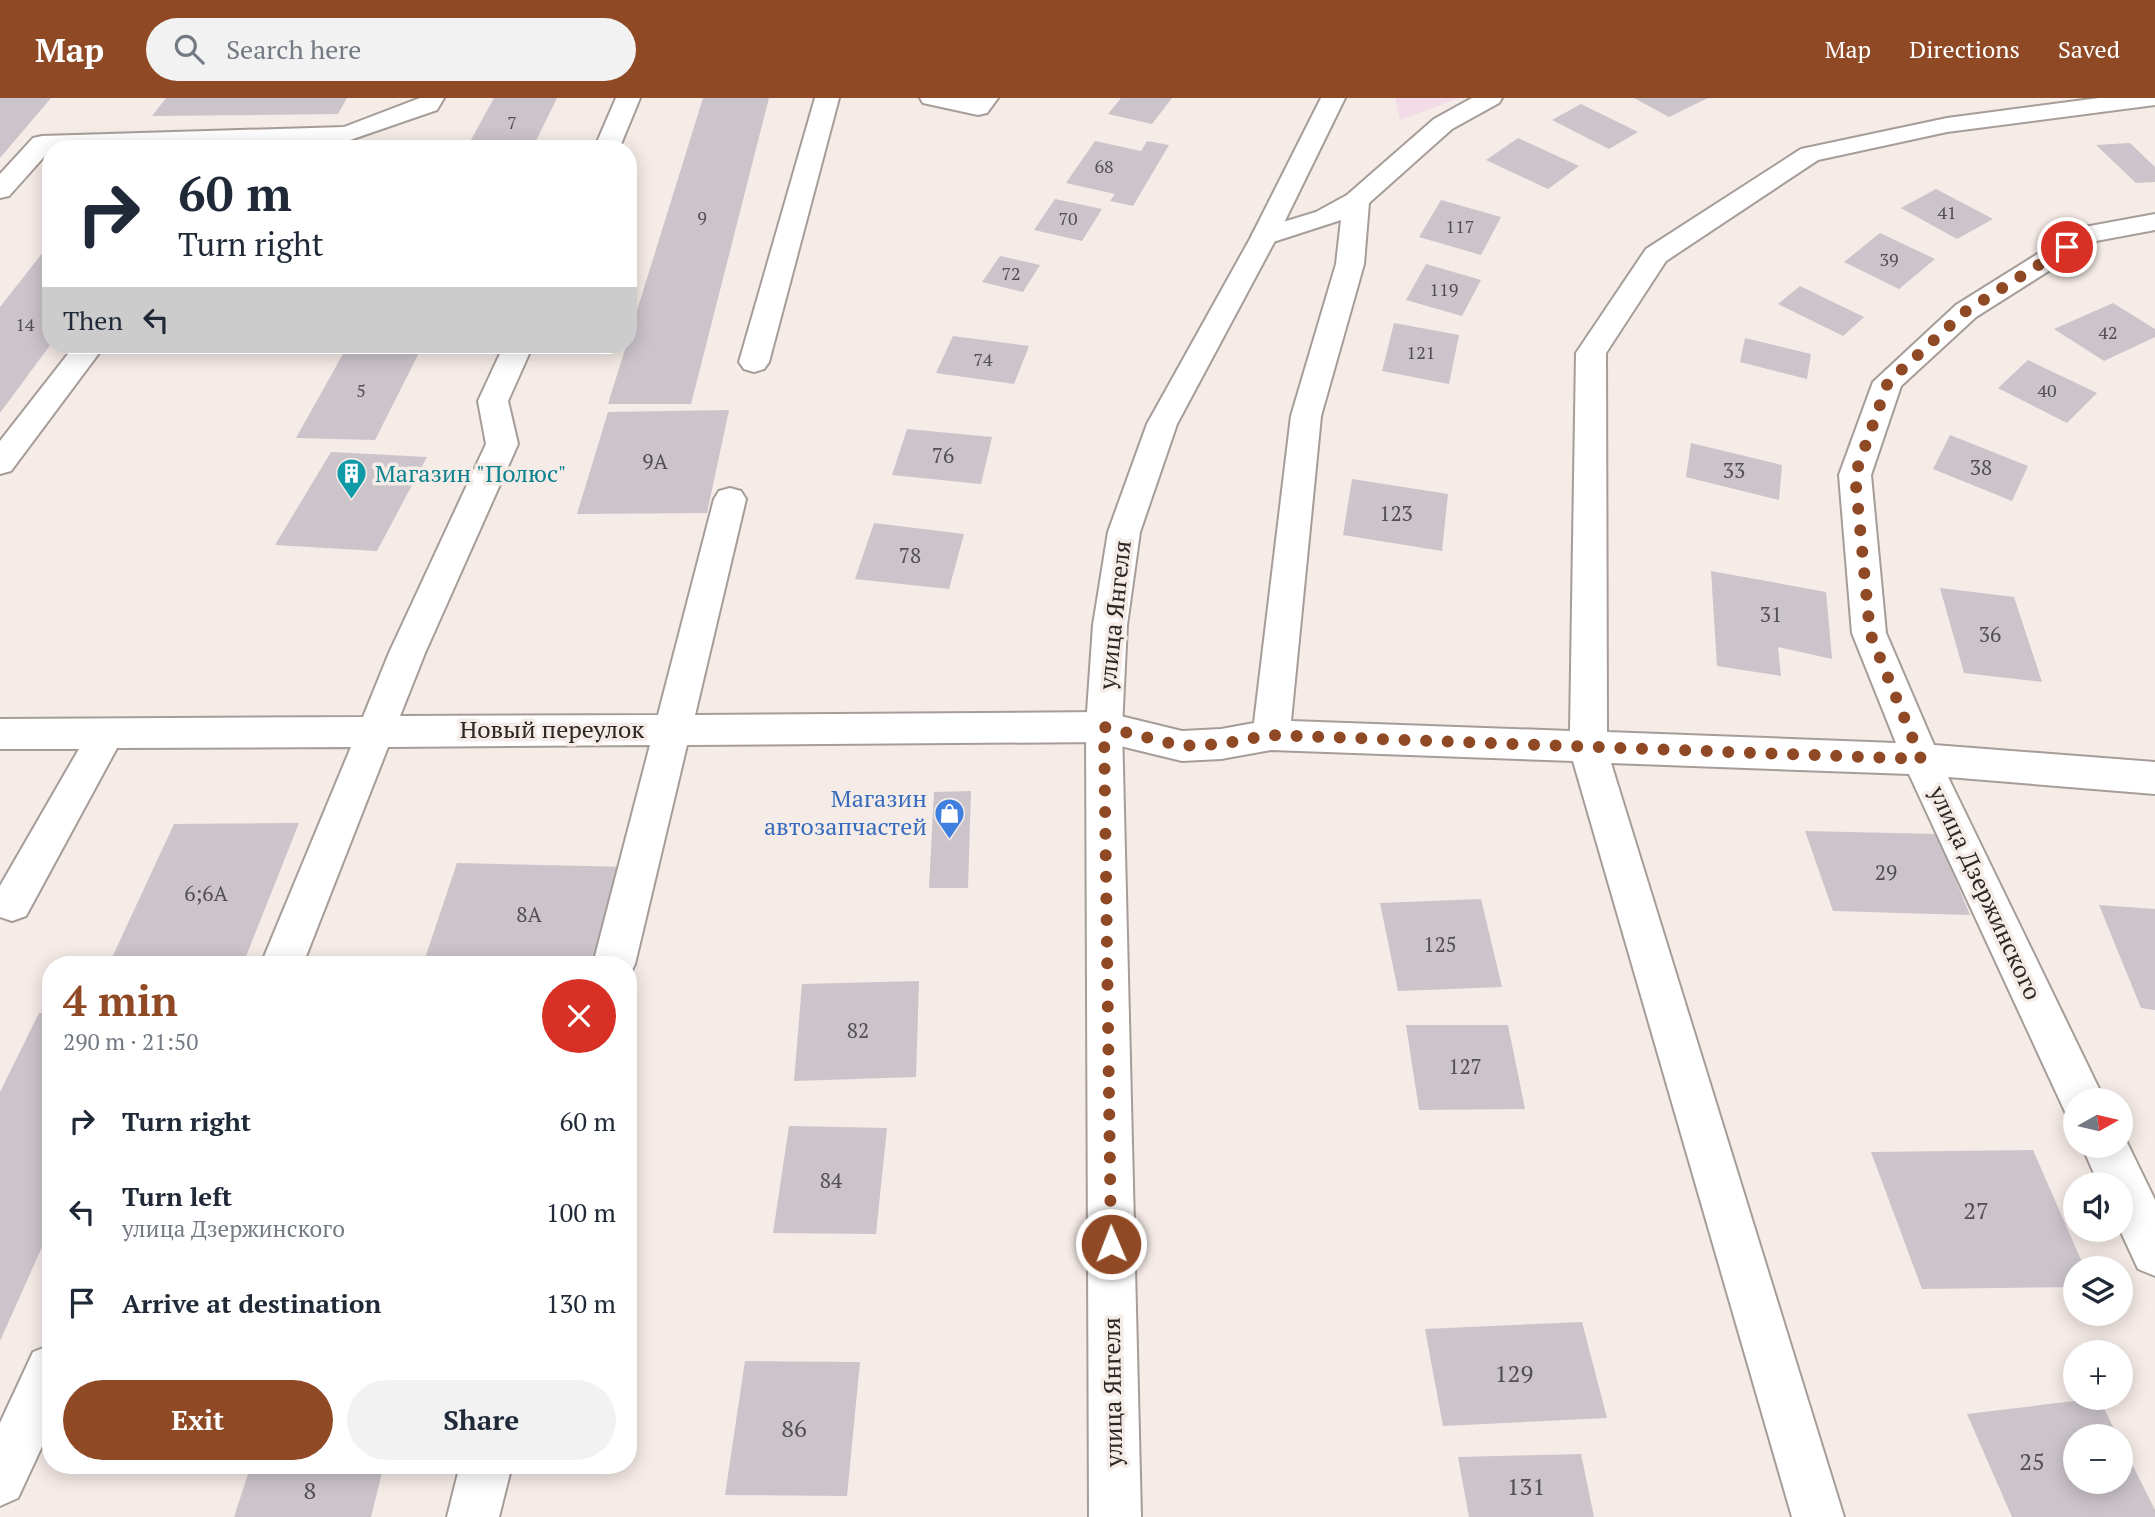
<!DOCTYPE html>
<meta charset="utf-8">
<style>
:root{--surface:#fff;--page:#f2f2f3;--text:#1f2937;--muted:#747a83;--accent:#904925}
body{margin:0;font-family:"PT Serif",serif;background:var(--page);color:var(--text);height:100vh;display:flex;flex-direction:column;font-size:26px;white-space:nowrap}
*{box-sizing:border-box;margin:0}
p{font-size:23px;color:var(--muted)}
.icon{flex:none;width:38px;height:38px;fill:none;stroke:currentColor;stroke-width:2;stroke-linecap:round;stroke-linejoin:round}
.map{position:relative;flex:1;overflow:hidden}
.side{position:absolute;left:42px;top:858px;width:595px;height:518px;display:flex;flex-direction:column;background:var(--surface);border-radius:28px;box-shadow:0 4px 18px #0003}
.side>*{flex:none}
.hud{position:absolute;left:42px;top:42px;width:595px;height:214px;border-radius:28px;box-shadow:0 4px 18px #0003;background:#fff;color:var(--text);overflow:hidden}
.needle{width:46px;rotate:82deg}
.buttons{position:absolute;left:2063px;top:990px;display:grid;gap:14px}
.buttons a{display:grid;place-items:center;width:70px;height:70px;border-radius:50%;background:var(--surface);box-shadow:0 4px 18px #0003;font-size:35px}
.pin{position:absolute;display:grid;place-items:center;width:60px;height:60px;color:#fff;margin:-30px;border:4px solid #fff;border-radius:50%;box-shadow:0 2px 7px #0007}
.me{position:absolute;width:77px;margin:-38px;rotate:359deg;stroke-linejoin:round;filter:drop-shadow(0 0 5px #0008)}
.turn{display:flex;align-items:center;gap:24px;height:147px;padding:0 21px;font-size:32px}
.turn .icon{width:91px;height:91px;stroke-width:2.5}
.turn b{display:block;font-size:49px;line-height:60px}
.then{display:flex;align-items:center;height:66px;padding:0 21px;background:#0003;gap:14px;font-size:26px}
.round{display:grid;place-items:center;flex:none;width:74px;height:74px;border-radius:37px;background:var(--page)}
.headline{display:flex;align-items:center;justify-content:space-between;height:119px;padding:0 21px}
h1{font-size:42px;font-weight:600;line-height:52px;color:var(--accent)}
.action{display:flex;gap:14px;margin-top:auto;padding:14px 21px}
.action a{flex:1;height:80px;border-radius:42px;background:var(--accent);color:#fff;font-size:28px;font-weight:600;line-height:80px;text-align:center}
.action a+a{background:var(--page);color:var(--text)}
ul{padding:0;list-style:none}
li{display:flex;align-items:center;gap:21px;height:91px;padding:0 21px}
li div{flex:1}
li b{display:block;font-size:26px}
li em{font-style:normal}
header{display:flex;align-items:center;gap:42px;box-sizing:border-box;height:98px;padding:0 35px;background:var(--accent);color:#fff}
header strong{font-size:33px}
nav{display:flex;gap:38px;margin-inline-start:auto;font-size:24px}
.search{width:490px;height:63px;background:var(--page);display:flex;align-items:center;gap:18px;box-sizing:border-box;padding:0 24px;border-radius:38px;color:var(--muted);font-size:26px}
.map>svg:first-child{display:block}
</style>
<header>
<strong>Map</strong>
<div class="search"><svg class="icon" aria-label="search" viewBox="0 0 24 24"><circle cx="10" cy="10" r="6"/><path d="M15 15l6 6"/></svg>Search here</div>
<nav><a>Map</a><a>Directions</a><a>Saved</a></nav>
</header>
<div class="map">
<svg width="2155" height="1419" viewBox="0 0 2155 1419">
<rect width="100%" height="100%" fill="#f5ebe7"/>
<path fill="#f3dce8" d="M1395,0H1460L1400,22Z"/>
<path fill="#cbc4cb" d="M0,0H51L0,60Z
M166,0H347L338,16L152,18Z
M494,0H557L532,51H466Z
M703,0H769L691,306H608Z
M1121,0H1172L1152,26L1108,16Z
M1634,0H1708L1669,19Z
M1581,6L1638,34L1609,51L1552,22Z
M1518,40L1579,68L1548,91L1486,62Z
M1095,43L1141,53L1147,43L1169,47L1133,108L1110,103L1115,96L1066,85Z
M2130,45L2155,69V84L2136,85L2096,47Z
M1936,91L1993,121L1957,141L1901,110Z
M1055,101L1102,111L1082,143L1034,132Z
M1441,102L1501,119L1481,157L1419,139Z
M1880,135L1935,161L1899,191L1844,164Z
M51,144V246L0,315V209Z
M1000,158L1040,167L1023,194L982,184Z
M1426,166L1481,182L1462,218L1406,202Z
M1800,188L1864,219L1843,238L1778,206Z
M2113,205L2155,231V239L2104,263L2054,231Z
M1394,225L1459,237L1449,286L1382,273Z
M953,238L1029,248L1014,286L936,275Z
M1745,240L1811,256L1807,281L1740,264Z
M348,247H423L375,342L296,340Z
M2028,262L2097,295L2067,325L1998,290Z
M729,312L707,415L577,416L608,314Z
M907,331L992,339L981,386L892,377Z
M1950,337L2028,368L2012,403L1933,371Z
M1691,345L1782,367L1779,402L1686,379Z
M331,354L427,359L377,453L275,447Z
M1352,381L1448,396L1442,453L1343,437Z
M874,425L964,436L949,491L855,481Z
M1711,473L1826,494L1832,561L1778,549L1781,578L1717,568Z
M1940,490L2014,499L2042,584L1964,575Z
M971,693L968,790H929L934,694Z
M299,725L243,866H109L174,726Z
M1805,733L1937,736L1970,817L1833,813Z
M457,765L631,769L606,866H423Z
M1481,801L1502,889L1398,893L1380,805Z
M2099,807L2155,811V912L2141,910Z
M919,883L916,979L794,983L802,886Z
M39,915H51V1129L0,1243V994Z
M1406,927H1508L1525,1011L1419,1012Z
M789,1028L887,1030L876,1136L773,1135Z
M2033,1052L2085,1171H2076V1189L1922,1191L1871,1054Z
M1582,1224L1607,1320L1443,1328L1425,1231Z
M745,1263L860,1264L847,1398L725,1397Z
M2099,1300L2118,1339H2076V1384H2121V1344L2155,1412V1419H2012L1967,1316Z
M1581,1356L1594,1419H1469L1458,1359Z
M251,1367H384L371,1419H234Z"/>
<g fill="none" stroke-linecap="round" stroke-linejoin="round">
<defs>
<path id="minor" d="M420,0H444L437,12L347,43L51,51L9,98L0,100V76L33,40L42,38L344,29Z
M616,0H640L619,51H594Z
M815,0H839L769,264L764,271L754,274L744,271L739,264Z
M920,0H998L987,15L978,17L923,5Z
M1472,0H1502L1499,5L1452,31L1369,105L1364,166L1321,318L1291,623L1570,633L1576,255L1646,151L1801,51L1947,20L2099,0H2155V7L1947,34L1818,62L1666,163L1606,255L1607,634L1896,645L1852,535L1839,377L1873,284L1956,207L2079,130L2155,116V132L2096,143L1976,219L1901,288L1871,377L1886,535L1934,647L2155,664V696L1948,679L2105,1003H2076V1022L2067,1018L1909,676L1611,665L1844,1419H1792L1573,663L1271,652L1221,661L1182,663L1104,644L687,647L635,866L628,880V866H593L650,647L388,649L303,866H261L351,649L117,650L26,818L12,823L0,819V788L79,651H0V621L363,619L389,555L486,346L478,303L504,247H533L508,303L518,346L425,555L400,618L658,617L714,401L719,393L730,390L741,393L746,401L695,617L1104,614L1182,633L1221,631L1254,625L1291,318L1336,166L1341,122L1264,147L1254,145L1251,139L1254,133L1316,114L1347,97L1434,21Z
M75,247H105L11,373L0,376V343Z
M2121,1032L2155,1102V1178L2138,1171L2120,1132L2121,1087H2099L2082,1048H2121Z
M51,1247V1329L18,1400L0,1408V1325L33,1254Z
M460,1367H512L499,1419H447Z"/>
<path id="major" d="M1321,0H1345L1277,139L1177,326L1140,434L1127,527L1122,629L1141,1419H1089L1086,629L1093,527L1108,434L1147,326L1251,139Z"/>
</defs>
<use href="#minor" stroke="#a69c98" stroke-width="4"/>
<use href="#major" stroke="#a69c98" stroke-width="4"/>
<use href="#minor" fill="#fff" fill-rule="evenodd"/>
<use href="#major" fill="#fff" fill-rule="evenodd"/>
</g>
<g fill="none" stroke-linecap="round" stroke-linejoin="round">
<path stroke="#904925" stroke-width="12" stroke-dasharray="0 21.6" d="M1111,1146L1104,629L1182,648L1221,646L1271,637L1921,661L1870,535L1855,377L1888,284L1966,213L2067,149"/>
</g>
<defs>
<symbol id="building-pin" viewBox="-11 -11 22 30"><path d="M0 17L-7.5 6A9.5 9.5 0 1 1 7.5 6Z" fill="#0f9aa8" stroke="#f5ebe7"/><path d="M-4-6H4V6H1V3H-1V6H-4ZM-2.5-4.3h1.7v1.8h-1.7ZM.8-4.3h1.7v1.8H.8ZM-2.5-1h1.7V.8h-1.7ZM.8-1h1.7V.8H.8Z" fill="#fff"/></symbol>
<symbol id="shop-pin" viewBox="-11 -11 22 30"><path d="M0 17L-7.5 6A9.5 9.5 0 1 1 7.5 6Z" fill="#3f7fe0" stroke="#f5ebe7"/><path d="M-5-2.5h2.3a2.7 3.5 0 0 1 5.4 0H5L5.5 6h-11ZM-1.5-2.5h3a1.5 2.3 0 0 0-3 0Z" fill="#fff"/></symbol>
</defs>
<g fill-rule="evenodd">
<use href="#building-pin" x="334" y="358" width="35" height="47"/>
<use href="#shop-pin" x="932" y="698" width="35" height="47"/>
</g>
<g text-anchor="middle" stroke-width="7" stroke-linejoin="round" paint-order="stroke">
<g font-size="18" fill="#534e4f">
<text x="512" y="31">7</text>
<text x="1104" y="75">68</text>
<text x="1947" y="121">41</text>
<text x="702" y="126">9</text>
<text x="1068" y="127">70</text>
<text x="1460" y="135">117</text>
<text x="1889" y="168">39</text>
<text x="1011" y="182">72</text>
<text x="1444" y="198">119</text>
<text x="25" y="233">14</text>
<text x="2108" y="241">42</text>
<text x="1421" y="261">121</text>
<text x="983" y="268">74</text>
<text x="361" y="299">5</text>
<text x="2047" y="299">40</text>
</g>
<g font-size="21" fill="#534e4f">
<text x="943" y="365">76</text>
<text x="655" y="371">9А</text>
<text x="1981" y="377">38</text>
<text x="1734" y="380">33</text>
<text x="1396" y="423">123</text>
<text x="910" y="465">78</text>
<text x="1771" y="524">31</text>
<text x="1990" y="544">36</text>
<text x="1886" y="782">29</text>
<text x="206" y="803">6;6А</text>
<text x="529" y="824">8А</text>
<text x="1440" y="854">125</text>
<text x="858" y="940">82</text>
<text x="1465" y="976">127</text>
<text x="831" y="1090">84</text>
</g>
<g font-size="24" fill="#0d838f" stroke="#f5ebe7" text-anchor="start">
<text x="375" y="384">Магазин "Полюс"</text>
</g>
<g font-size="24" fill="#2b2726" stroke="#f5ebe7">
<text transform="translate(1115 517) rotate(-84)" y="8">улица Янгеля</text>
<text x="552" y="640">Новый переулок</text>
<text transform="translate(1985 795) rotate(65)" y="8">улица Дзержинского</text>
<text transform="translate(1113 1294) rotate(-91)" y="8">улица Янгеля</text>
</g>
<g font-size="24" fill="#366cbe" stroke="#f5ebe7" text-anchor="end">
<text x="927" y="709">Магазин<tspan x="927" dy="28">автозапчастей</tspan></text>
</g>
<g font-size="24" fill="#534e4f">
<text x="1976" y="1121">27</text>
<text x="1514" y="1284">129</text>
<text x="794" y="1339">86</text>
<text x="2032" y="1372">25</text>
<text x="1526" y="1397">131</text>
<text x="310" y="1401">8</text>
</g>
</g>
</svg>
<div class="buttons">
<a><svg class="needle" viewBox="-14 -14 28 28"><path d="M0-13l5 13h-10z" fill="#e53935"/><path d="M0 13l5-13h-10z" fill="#747a83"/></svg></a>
<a><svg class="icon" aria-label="sound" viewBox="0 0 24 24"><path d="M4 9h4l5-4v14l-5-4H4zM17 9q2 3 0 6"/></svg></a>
<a><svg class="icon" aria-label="layers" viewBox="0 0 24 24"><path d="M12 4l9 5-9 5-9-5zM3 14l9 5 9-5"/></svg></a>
<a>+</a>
<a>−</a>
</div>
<div class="pin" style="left:2067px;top:149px;background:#d93025"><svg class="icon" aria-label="arrive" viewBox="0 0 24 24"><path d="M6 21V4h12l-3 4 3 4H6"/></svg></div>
<svg class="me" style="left:1111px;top:1146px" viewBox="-20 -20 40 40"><circle r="17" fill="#904925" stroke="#fff" stroke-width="3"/><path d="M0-11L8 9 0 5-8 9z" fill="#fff"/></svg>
<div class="hud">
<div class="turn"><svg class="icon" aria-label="right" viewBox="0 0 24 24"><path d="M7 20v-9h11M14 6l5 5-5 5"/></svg><div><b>60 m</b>Turn right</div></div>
<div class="then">Then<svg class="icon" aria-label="left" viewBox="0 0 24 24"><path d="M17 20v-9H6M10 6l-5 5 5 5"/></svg></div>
</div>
<section class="side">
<div class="headline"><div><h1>4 min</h1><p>290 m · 21:50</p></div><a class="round" style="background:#d93025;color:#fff"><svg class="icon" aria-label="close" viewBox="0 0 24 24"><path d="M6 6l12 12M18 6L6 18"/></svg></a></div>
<ul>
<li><svg class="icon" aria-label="right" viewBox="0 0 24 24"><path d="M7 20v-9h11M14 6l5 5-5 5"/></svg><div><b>Turn right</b></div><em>60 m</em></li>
<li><svg class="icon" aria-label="left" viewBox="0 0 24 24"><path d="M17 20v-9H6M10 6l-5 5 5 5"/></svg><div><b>Turn left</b><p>улица Дзержинского</p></div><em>100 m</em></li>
<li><svg class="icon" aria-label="arrive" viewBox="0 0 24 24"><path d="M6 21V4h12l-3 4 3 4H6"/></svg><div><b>Arrive at destination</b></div><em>130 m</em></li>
</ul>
<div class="action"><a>Exit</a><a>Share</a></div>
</section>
</div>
